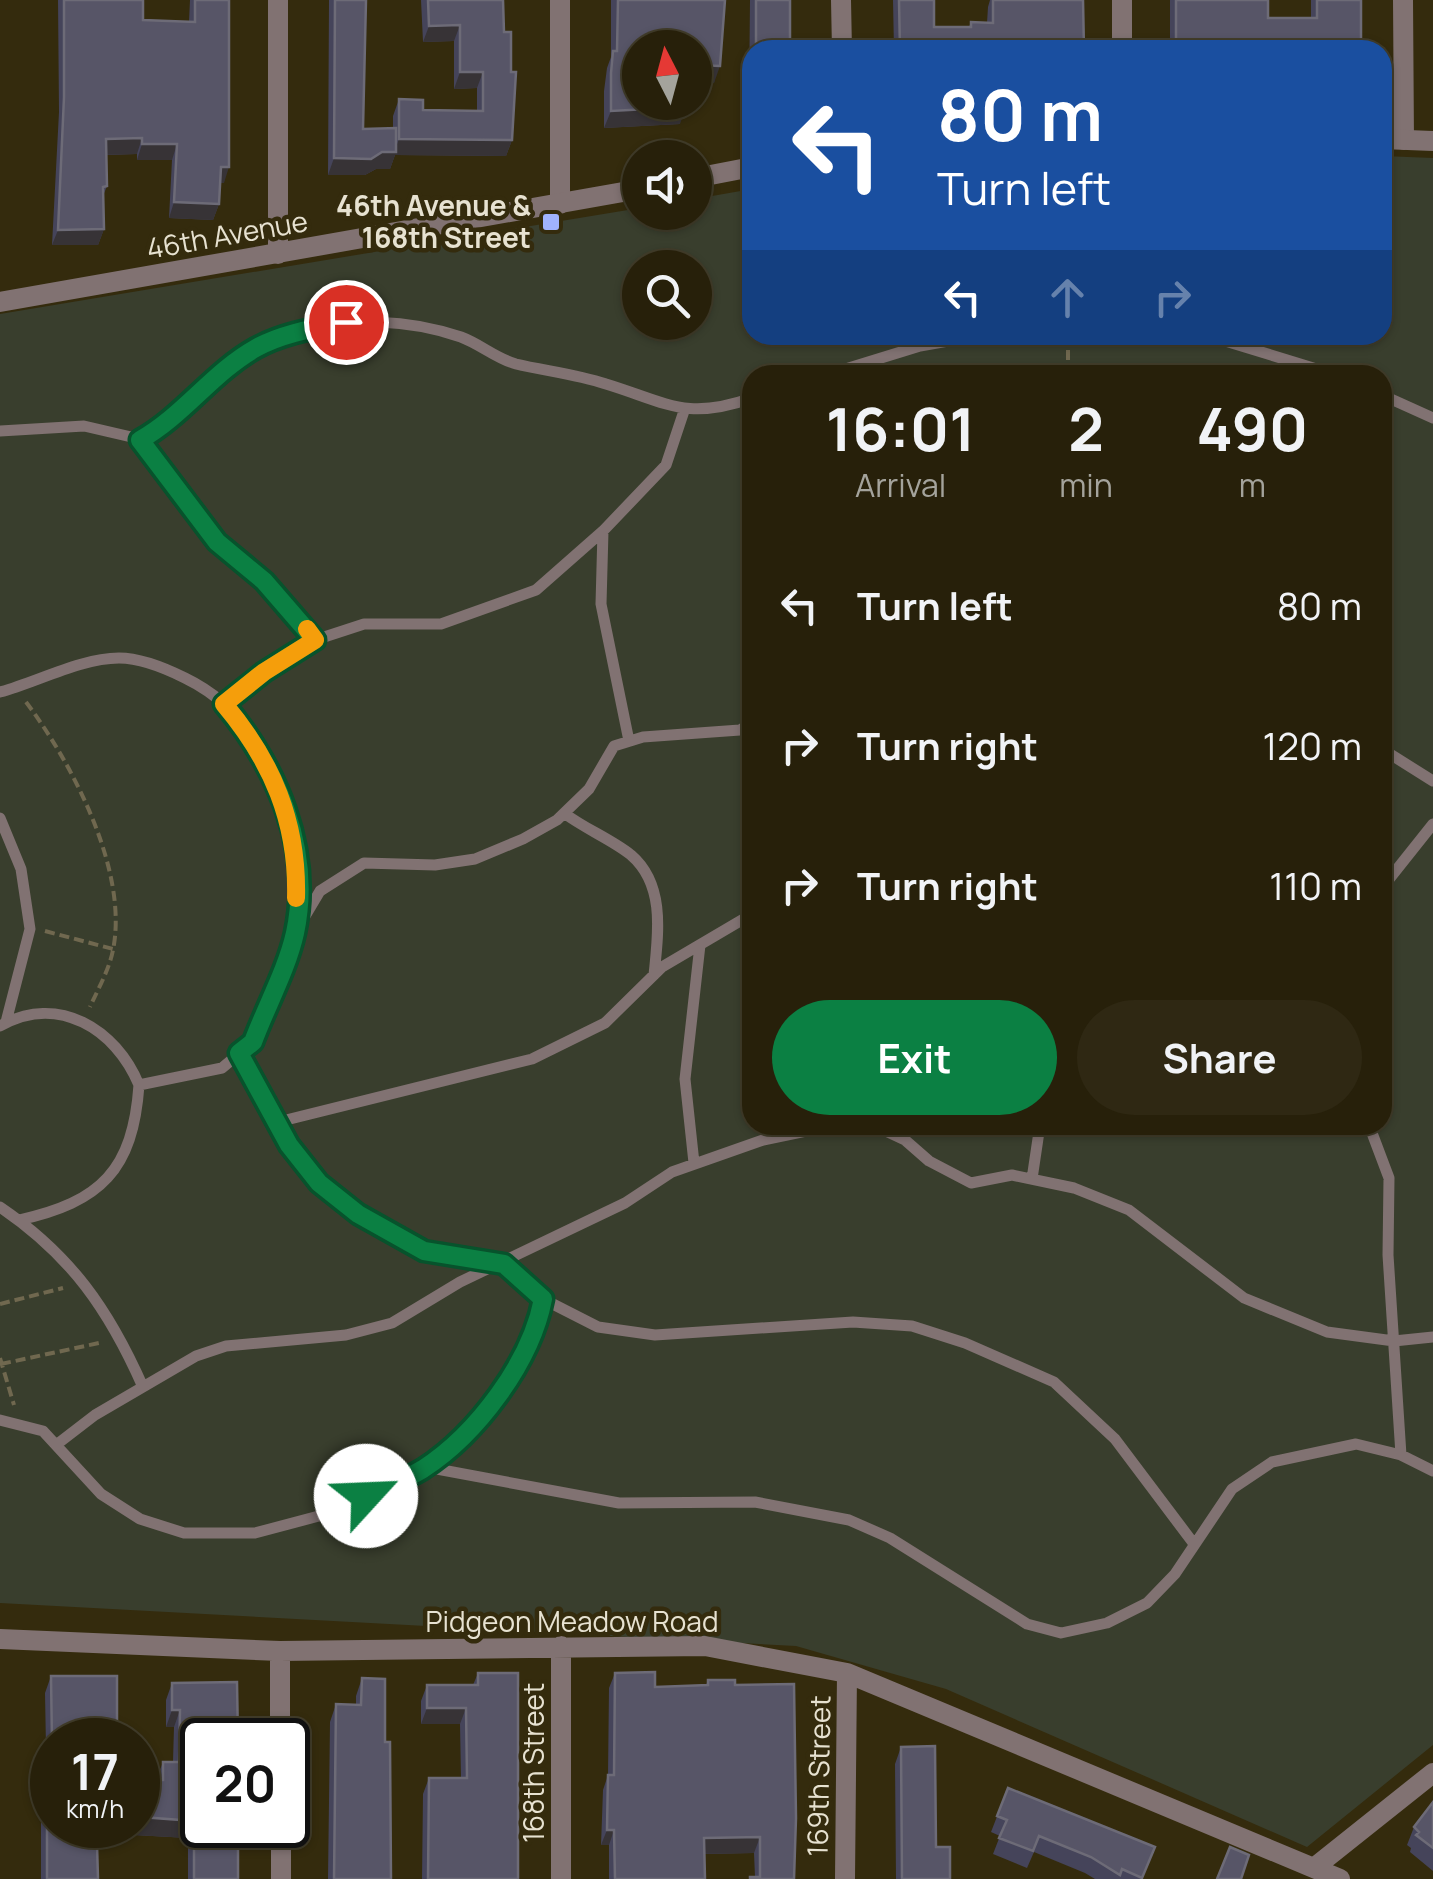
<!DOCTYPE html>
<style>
:root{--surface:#27200a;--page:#2f2813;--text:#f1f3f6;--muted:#a4a39c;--line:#433e2b;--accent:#0b8043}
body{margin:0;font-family:Manrope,sans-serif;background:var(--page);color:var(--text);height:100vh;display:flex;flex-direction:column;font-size:38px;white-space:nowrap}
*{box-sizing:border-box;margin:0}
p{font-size:32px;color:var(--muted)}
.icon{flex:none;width:55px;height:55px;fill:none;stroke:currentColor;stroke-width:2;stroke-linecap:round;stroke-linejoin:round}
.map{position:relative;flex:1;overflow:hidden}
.details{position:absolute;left:742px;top:365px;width:650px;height:770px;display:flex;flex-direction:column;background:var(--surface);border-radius:30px;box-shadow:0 2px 8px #0004,0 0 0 2px var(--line)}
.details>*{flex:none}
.hud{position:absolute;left:742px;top:40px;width:650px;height:305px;border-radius:30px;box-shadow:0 2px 8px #0004,0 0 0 2px var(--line);background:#1a4fa0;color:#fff;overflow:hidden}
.needle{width:65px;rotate:354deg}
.tools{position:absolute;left:622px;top:30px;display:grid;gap:20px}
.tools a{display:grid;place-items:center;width:90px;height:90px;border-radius:50%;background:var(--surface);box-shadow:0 2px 8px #0004,0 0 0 2px var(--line);font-size:50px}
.speed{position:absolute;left:30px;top:1718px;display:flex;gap:20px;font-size:50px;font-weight:700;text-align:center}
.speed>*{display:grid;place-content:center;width:130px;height:130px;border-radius:50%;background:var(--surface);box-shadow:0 2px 8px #0004,0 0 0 2px var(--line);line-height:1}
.speed small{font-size:25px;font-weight:400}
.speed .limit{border:5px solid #111;border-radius:15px;background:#fff;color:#111}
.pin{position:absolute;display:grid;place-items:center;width:85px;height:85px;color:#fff;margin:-42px;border:5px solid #fff;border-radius:50%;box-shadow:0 2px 10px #0007}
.me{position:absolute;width:110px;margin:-55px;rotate:65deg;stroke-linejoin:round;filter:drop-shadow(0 0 8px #0008)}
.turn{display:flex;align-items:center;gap:35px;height:210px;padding:0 30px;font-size:45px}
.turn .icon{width:130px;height:130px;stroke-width:2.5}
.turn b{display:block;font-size:70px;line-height:85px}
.lanes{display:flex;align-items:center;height:95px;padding:0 30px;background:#0003;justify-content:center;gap:50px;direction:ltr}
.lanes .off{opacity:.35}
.eta{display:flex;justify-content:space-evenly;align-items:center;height:170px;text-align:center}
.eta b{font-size:60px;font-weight:700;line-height:70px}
.button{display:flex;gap:20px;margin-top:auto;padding:20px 30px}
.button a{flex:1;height:115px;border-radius:60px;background:var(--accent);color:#fff;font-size:40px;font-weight:700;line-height:115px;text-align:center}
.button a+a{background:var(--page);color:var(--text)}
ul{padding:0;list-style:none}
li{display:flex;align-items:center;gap:30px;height:140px;padding:0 30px}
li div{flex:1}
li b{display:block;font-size:38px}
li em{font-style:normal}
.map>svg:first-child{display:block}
</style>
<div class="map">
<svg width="1433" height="1879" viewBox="0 0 1433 1879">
<rect width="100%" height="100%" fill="#342b0d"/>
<path fill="#393e2d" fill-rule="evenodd" d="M1383,156L1433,158V1745L1307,1847L946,1689L796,1646L0,1603V314L640,208V212H695V199L752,189V335H1382ZM640,268H695V322H640ZM752,375H1382V1125H752Z"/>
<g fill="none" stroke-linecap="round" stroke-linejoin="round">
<path stroke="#70684f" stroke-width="4" stroke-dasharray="10 5" stroke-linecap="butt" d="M1068,335V375
M26,702C72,763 129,871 113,950C109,970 98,989 90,1007
M45,931L113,949
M0,1304L63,1288
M0,1358L14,1405
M1,1364L99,1343"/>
<path stroke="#817272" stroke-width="11" d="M1176,335L1222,340L1336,375
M826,375L920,346L982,335
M1382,395L1433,418
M0,431L84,426L140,439C196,409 232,350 296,332C350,317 408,319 461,337C480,344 497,359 516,364C546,371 576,374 606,384C668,403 686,421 752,398
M140,439L217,542L264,581L315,640
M603,531L601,604L629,741
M0,692C37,682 81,658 119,658C141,658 165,668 185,678C280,724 298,835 295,929
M224,704L264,672L315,640L364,624H441L536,590L603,531L666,465L684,411
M1382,749L1433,781
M564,813C585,829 611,839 631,855C666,885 658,935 654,975
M0,818L21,869L30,929L6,1022
M1382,888L1433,824
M0,1026C58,993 116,1029 139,1085L222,1068L253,1042L295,933L320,891L364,863L435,865L475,859L523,839L557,820L589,789L614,746L643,737L740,730L752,722
M239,1053L289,1145L319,1183L358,1215L425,1251L504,1264L543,1299L598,1327L655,1335L853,1322L912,1326L965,1343L1054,1382L1115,1439L1194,1544
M278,1122L532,1059L605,1023L662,967L752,914
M873,1125L905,1140L929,1161L971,1183L1012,1175L1074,1188L1129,1210L1244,1298L1327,1332L1394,1341L1433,1337
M1369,1125L1389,1178L1388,1255L1401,1455
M694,1163L685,1079L700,945
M1032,1179L1040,1125
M0,1207C71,1255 109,1310 143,1387
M19,1220C101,1202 133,1170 139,1085
M0,1420L43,1431L101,1494L140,1519L184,1533H255L330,1513L426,1467L619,1503L755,1502L849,1520L890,1538L1027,1624L1061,1633L1107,1623L1147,1603L1175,1574L1232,1489L1272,1462L1356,1444L1401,1455L1433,1471
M56,1445L95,1415L196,1356L226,1346L346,1335L392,1323L460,1282L625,1203L672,1172L763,1140L835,1125
M426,1467C476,1421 530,1369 543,1299"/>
<path stroke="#817272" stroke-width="20" d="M278,0V254
M560,0V204
M841,0L842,50
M1122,0V50
M1403,0L1404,140
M0,1639L280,1651L705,1646L847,1673L1340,1879
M561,1646V1879
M280,1651V1740
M281,1825V1879
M1315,1867L1433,1773
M845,1879L847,1673"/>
<path stroke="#817272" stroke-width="20" d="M1382,139L1433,141
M695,178L752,167
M0,302L640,189"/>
</g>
<path fill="#45445a" d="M58,0H143V20L189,22L190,0H229L224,183H220L219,204L213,220L169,218L172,160H137V154L106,155L107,186L103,196L104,229L98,245H52L59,112Z
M329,0H366L363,129H393V116L399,99L423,110L477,111V88L454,89V41L423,42L421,0H503L504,32L512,140L506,156L395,155L390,169H376L365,175H328Z
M611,0H725L714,83L640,48L680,124L604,128V91L607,68L611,57Z
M750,0H790V50H752V98H749Z
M893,0H934V27H969L971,22L987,23L988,7L990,0H1083L1084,50H894Z
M1170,0H1268V18H1311V0H1361V50H1170Z
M478,1673L518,1879H422L423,1794L429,1778H461L460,1724H421V1701L427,1685H473Z
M615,1673L655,1687L706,1685L708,1680L735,1685L794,1879L755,1877L754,1853L705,1854V1879H609V1845H601L603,1790L608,1775L609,1688Z
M51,1676L52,1825L75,1844L98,1879H41V1820L47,1803L45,1693Z
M362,1678L385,1742L391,1879H328L330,1722L336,1704L356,1705V1696Z
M172,1683L238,1879H188V1838L134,1835L135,1825H138V1794L143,1779L156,1780L163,1762H173L174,1727H166V1700Z
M901,1747L936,1847L950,1879H896L895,1764Z
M1008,1788L1155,1847L1142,1879H1095L1085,1873L1034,1852L1027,1868L993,1854L1000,1836L991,1832Z
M1433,1802V1871L1410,1852L1411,1848L1407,1845L1414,1827Z"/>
<path fill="#373336" d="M460,25L454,41L423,42L429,26Z
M695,65L720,66L714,83L695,82Z
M460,72H483L477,88L454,89Z
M686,107L680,124L604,128L611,111Z
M142,138L137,154L100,155L106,139Z
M399,139L512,140L506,156L395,155L390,169H376L365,175H328L334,158L382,152H394Z
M142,144H177L172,160H137Z
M221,167H229L224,183H215Z
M174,202L219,204L213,220L169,218Z
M104,229L98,245H52L58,230Z
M427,1708H466L460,1724H421Z
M172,1710H180L174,1727H166Z
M141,1817L194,1821L188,1838L134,1835Z
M607,1830H614L609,1845H601Z
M760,1837L754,1853L699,1854L704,1838Z"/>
<path fill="#575567" stroke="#6d6b77" stroke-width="2.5" d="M64,0H143V20L195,22V0H229V167H221L219,204L174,202L177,144H142V138L106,139L107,186L103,187L104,229L58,230L64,97Z
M335,0H366L363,129L396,128V152H382L371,159L334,158Z
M428,0H503L504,32H511V72H516L512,140L399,139V99L423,100V110L483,111V72H460V25L429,26Z
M618,0H725L720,66L695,65V48H640V102H686V107L611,111V73L613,51H617Z
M756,0H790V50H756Z
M899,0H934V27H971V22L993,23V0H1083L1084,50H900Z
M1176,0H1268V18H1317V0H1361V50H1176Z
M655,1672V1687L708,1685V1680H735V1685L794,1684L796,1818L794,1879H750V1877H760V1837L704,1838L705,1879H615L614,1830H607L608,1775H614L615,1673Z
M478,1673H518V1879H428L429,1778H467L466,1708H427V1685H478Z
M51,1676H117V1740H52V1745Z
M362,1678L385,1679V1742H390L391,1879H334L336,1704L361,1705Z
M237,1682L238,1740H202V1825H238V1879H194V1821L141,1817L143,1779L163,1780V1762H179L180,1710H172V1683Z
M935,1746L936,1847H950V1879H902L901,1747Z
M1008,1788L1155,1847L1142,1878L1122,1869L1120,1875L1091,1857L1039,1836L1033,1851L999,1838L1007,1820L997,1816Z
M47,1802L52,1803V1825H75V1844H97L98,1879H47Z
M1433,1802V1848L1416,1835L1419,1832L1414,1827Z
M1230,1847L1249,1855L1241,1879H1217Z"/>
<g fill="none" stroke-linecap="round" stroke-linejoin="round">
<defs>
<path id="route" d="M346,322C316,328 283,333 256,348C213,372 183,416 140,440L217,542L264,581L315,640L264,672L224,704C276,766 313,849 295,933C287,969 266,1007 253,1042L239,1053L289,1145L319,1183L358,1214L424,1251L504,1264L543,1299C531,1362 477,1434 423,1469C405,1480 385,1487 366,1496"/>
</defs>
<use href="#route" stroke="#07532c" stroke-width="25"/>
<use href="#route" stroke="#0b8043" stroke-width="18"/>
<path stroke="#f59e0b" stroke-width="18" d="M296,898C298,822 272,761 224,704L264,672L315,640L307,629"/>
</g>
<rect fill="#a0b3fd" stroke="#342b0d" stroke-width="4" x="541" y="212" width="20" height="20" rx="5"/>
<g text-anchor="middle" stroke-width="9" stroke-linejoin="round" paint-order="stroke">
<g font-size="28" font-weight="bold" fill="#e7e2d1" stroke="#342b0d" text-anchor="end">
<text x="531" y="216">46th Avenue &amp;<tspan x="531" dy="32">168th Street</tspan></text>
</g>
<g font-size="28" fill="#e7e2d1" stroke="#342b0d">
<text transform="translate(227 235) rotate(-10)" y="10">46th Avenue</text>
<text x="572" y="1632">Pidgeon Meadow Road</text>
<text transform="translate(534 1763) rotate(-90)" y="10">168th Street</text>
<text transform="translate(819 1776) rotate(-89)" y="10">169th Street</text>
</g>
</g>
</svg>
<div class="tools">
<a><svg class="needle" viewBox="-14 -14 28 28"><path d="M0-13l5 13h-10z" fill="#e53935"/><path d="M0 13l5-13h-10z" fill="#a4a39c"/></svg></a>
<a><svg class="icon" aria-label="sound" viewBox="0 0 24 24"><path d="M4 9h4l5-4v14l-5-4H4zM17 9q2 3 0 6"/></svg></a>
<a><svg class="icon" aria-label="search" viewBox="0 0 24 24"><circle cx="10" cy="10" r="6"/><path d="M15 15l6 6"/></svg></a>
</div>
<div class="speed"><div>17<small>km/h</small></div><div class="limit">20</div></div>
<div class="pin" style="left:346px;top:322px;background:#d93025"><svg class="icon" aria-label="arrive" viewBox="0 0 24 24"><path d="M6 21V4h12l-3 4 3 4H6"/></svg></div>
<svg class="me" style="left:366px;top:1496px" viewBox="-20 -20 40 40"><circle r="19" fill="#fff"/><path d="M0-13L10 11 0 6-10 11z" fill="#0b8043"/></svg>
<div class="hud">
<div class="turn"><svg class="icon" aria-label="left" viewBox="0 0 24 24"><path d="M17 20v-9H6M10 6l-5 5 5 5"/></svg><div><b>80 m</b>Turn left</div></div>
<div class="lanes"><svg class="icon" aria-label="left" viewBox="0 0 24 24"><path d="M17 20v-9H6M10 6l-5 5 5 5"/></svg><svg class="icon off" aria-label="ahead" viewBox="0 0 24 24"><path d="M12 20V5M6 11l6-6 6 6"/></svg><svg class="icon off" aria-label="right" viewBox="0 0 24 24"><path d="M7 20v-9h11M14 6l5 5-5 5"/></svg></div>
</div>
<section class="details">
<div class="eta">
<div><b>16:01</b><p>Arrival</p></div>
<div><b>2</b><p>min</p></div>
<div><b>490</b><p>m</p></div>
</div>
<ul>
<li><svg class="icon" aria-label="left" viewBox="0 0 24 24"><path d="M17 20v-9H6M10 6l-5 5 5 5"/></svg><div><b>Turn left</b></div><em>80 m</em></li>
<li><svg class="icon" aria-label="right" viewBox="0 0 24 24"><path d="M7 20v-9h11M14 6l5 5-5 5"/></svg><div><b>Turn right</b></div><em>120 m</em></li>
<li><svg class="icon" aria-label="right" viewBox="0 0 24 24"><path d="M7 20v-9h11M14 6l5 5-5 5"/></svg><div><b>Turn right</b></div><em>110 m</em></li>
</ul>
<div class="button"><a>Exit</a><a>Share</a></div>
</section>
</div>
